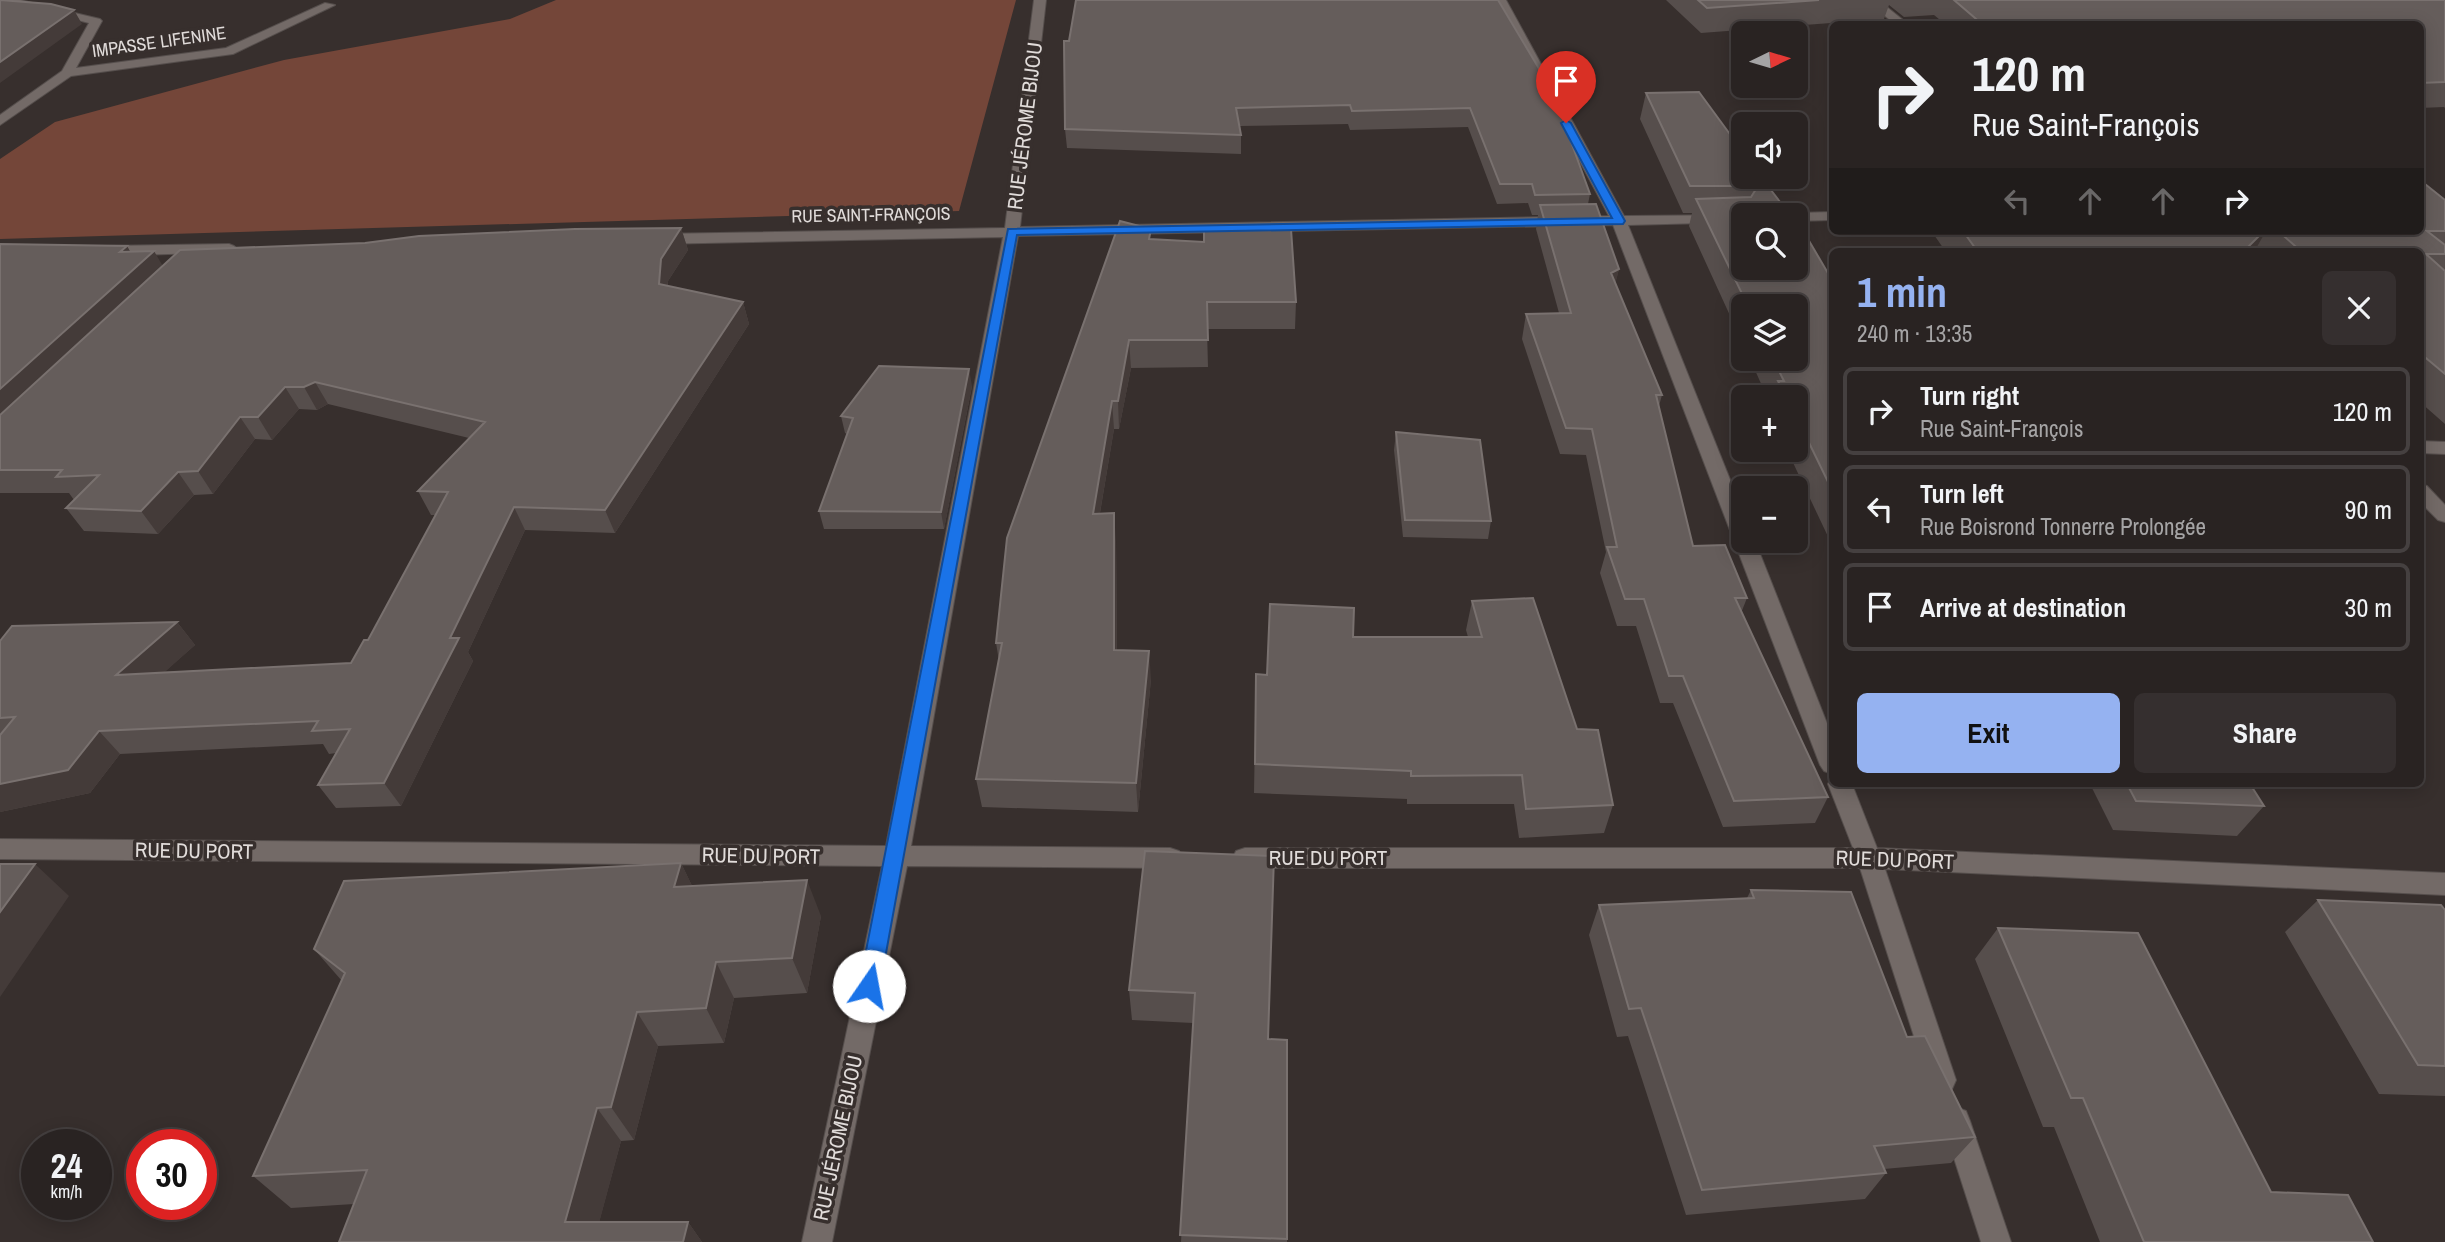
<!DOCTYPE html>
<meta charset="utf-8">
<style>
:root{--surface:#292322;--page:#352f2f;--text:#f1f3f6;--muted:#a5a4a5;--line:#454040;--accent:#95b2f1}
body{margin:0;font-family:"Archivo Narrow",sans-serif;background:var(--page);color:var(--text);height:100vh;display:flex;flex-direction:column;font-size:26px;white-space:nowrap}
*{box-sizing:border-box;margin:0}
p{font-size:23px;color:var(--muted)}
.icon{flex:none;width:38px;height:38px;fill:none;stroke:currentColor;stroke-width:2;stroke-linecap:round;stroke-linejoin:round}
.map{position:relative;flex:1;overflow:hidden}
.drawer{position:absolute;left:1829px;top:248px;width:595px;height:539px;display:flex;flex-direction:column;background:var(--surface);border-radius:10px;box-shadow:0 4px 18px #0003,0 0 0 2px var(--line)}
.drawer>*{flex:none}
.banner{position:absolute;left:1829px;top:21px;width:595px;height:214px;border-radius:10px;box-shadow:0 4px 18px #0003,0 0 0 2px var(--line);background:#292322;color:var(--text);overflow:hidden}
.needle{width:46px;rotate:85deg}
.controls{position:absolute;left:1731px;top:21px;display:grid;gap:14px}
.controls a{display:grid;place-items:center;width:77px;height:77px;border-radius:10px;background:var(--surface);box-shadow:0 4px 18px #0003,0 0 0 2px var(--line);font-size:35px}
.speed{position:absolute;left:21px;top:1129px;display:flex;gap:14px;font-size:35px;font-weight:700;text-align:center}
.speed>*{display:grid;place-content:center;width:91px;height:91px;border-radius:50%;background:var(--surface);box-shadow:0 4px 18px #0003,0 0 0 2px var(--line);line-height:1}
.speed small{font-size:18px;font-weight:400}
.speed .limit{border:10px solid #d22;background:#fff;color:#111}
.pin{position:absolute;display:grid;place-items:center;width:60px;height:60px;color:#fff;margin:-72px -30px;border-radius:50% 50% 50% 0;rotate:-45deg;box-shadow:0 0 7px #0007}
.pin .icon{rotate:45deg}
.me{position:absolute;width:77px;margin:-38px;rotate:12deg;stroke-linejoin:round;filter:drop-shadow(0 0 5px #0008)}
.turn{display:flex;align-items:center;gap:24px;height:147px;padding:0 28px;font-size:32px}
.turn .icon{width:91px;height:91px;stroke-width:2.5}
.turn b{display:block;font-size:49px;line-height:60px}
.lanes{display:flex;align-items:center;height:66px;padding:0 28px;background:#0003;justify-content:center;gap:35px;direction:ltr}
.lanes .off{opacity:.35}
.round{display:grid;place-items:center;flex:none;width:74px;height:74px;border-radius:10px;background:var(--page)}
.head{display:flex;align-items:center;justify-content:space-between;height:119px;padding:0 28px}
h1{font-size:42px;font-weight:800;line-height:52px;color:var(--accent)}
.primary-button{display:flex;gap:14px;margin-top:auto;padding:14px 28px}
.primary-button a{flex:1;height:80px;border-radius:10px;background:var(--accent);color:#111;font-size:28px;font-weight:800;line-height:80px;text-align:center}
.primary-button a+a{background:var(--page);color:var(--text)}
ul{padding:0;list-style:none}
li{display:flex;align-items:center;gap:21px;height:88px;margin:0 14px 10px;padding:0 14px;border:4px solid var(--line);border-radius:10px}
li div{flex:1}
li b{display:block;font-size:26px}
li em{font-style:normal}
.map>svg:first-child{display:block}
</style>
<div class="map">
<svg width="2445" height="1242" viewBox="0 0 2445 1242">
<rect width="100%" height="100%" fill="#372f2d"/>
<path fill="#744639" d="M556,0H1016L959,211L0,239V159L55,122L284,60L510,19Z"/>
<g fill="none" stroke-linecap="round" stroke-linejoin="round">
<defs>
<path id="minor" d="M0,0H20L100,19L102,21L76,68L226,48L325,3L335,5L233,54L71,76L0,125V115L62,71L89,23Z
M1034,0H1046L1020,227L1609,216L1494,0H1506L1624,216L1748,215H1743V222L1628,225L1743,512V541H1755L1832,736V774L1824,771L1820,765L1613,225L1018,236L911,846L1170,848L1179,851L1182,858L1179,865L1170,868L907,866L832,1242H802L882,866L0,859V839L886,846L1003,237L656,244L648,239L656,234L1005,228Z
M1865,0H1878L1908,24H1895Z
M1832,212V220L1796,221V215H1790L1796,213Z
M229,244L234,246L237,249L234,252L104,256L96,251L104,246Z
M2420,441L2445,442V454L2420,453Z
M2420,484L2427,486L2445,505V522L2438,520L2420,502Z
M1832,777V784H1852L1877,848L2445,873V895L1885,869L1956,1080L1952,1089L1942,1093L1932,1089L1928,1080L1860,868H1245L1236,865L1233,858L1236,851L1245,848H1853L1828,784Z
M1956,1107L1966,1111L1970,1121L2011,1242H1981L1942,1121L1946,1111Z"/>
</defs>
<use href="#minor" stroke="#554e4c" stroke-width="2"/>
<use href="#minor" fill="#736a67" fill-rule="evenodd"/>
</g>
<path fill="#564e4c" d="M1498,0L1590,194L1588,204L1619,269L1615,283L1662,395L1659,406L1693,546L1747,598L1741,613L1828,797L1815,823L1723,827L1673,703H1660L1636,626H1617L1600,573L1606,552L1586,455L1560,454L1522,339L1526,314L1559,313L1536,229L1538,215H1532L1528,203L1497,204L1468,127L1350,130L1348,124L1240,126L1241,135V154L1067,148L1065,129L1069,41Z
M1666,0H2445V108L2444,107L2420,108V24H1945L1934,15L1904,17L1889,5L1884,19L1701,33Z
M1646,93L1761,177L1832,280V545L1787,450H1796V397H1767L1750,359H1796V306H1743V344L1689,226L1692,213H1683L1640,119Z
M2445,200V424L2420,402V252H1946L1932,232L2420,231Z
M681,228L688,250L668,281V286L743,302L749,324L615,533L525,530L468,652L473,661L401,806L336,808L318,785L336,753L329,754L323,744L120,754L90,793L0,812V641L177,622L195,645L164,672L351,663L368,640L436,515H431L418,491L469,438L328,404L317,410L299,409L272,440L255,439L213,494L194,495L158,534L84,531L66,508L74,500L69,493H0V244L127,246L130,252L163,266L365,243Z
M1152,239L1296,302L1295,329H1207L1208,367L1131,368L1119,429H1114L1100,513L1116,541L1117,650L1151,679L1138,812L982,807L976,779L999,661L996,643Z
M972,386L944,529H824L819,511L847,434L845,433L841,416Z
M1396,432L1491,521L1488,539L1403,537L1394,450Z
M1472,601L1577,729L1613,805L1604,833L1519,838L1514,804H1407V799L1254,793L1256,674L1267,675L1353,637H1468L1466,630Z
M2090,784H2250L2264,806L2237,836L2113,830Z
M1145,851L1268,1039L1287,1040V1242H1181L1193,1023L1132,1020L1129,990Z
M681,863L692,886L821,916L807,993L734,998L724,1043L658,1046L634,1140L621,1141L599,1222H688L702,1242H339L354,1204L291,1208L253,1176L342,981L314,949Z
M1751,890L1907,1037L1975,1137L1951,1163L1884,1169L1886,1173L1865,1199L1686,1215L1628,1036L1617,1037L1589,935L1599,905L1747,898Z
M2318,900L2445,910V1096L2379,1094L2285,932Z
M1998,928L2271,1192L2373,1242H2100L2054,1127H2043L1975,959Z"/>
<path fill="#443b39" d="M74,10L82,24L0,83V62Z
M681,228L688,250L668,281L666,306L659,284L661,259Z
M2264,231H2266L2254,252H2243Z
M127,246L138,265L154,251L167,273L0,427V389L120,252Z
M1619,269L1613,294L1611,273Z
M743,302L749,324L615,533L605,510Z
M1129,340L1131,368L1119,429L1118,401Z
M969,369L972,386L944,529L941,512Z
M315,382L328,404L317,410L304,387Z
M285,387L299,409L272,440L258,417Z
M1112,401L1114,429L1095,542L1093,514Z
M240,417L255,439L213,494L198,471Z
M178,472L194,495L158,534L141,511Z
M514,507L525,530L468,652L473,661L401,806L384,783L450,638Z
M1114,513L1116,541L1117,679L1114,650Z
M177,622L195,645L136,698L116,675Z
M1149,651L1151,679L1138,812L1136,783Z
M99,731L120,754L90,793L0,812V784Z
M681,863L699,900L674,887Z
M35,864L69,896L0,997V912Z
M807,880L821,916L807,993L792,958Z
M716,962L734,998L724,1043L706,1008Z
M637,1012L658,1046L634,1140L611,1107Z
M597,1108L621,1141L594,1242L565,1222Z
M688,1222L702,1242H683Z"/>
<path fill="#655d5b" stroke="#79716f" stroke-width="2" d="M0,0L51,4L74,10L0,62Z
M1076,0H1498L1553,92L1590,194L1535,195L1532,184H1500L1470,108L1352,111L1350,105L1236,108L1241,135L1065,129L1064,41H1069Z
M1698,0H1819L1707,8Z
M1954,0H2445V82L2420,83V24H1982Z
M1699,92L1743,152V177H1761L1790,215H1743V268H1796V222H1798L1832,280V490L1796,416V397H1786L1778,381H1784L1773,359H1796V306H1748L1696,199L1751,197L1758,186H1690L1646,93Z
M2420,180L2445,200V231H2427L2445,245V254H2426L2445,271V374L2420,353V252H2302L2278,231H2420Z
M1596,204L1619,269L1611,273L1662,395H1656L1693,546L1725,545L1747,598H1735L1828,797L1734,801L1683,676H1669L1644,599H1625L1607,547H1617L1592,429L1566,428L1526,314L1571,313L1540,205Z
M1120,221L1151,229L1149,239L1204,242V230L1291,229L1296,302H1207L1208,340H1129L1118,401H1112L1093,514L1114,513V650L1149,651L1136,783L976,779L1002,643H996L1007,538Z
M681,228L661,259L659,284L743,302L605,510L514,507L450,638H459L384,783L318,785L350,729L312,731L318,721L99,731L68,770L0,784V735L15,717L0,718V641L12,626L177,622L116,675L351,663L364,640H368L448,492L418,491L485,422L315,382L304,387H285L258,417H240L198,471L178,472L141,511L66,508L99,475L56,477L62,470H0V415L180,250L365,243L419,236L575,229Z
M1963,231H2264L2243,252H1978Z
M0,244L127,246L120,252L154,251L0,389Z
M879,366L969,369L941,512L819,511L853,418L841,416Z
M1396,432L1480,440L1491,521L1405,520Z
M1533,598L1577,729L1598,730L1613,805L1526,809L1522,775L1411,776V771L1255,764L1256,674L1267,675L1270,604L1354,608L1353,637H1482L1472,601Z
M2127,784H2250L2264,806L2136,801Z
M1145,851L1274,856L1268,1039L1287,1040V1239L1180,1235L1195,993L1129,990Z
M681,863L674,887L807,880L792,958L716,962L706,1008L637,1012L611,1107L597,1108L565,1222H688L683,1242H339L367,1170L253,1176L345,973L314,949L344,881Z
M0,864H35L0,912Z
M1751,890L1851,892L1907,1037L1925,1036L1975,1137L1874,1146L1886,1173L1702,1190L1641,1008L1629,1009L1599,905L1754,898Z
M2318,900L2441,905L2445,910V1066L2418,1065Z
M1998,928L2138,933L2271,1192L2348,1195L2373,1242H2144L2083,1098H2071Z"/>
<path fill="#1a73e8" stroke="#114b97" stroke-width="2" d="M1566,120L1571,123L1625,221L1623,224L1017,235L880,986L877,992L869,995L862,992L859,986L1008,229L1612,218L1561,123Z"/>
<g text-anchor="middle" stroke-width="7" stroke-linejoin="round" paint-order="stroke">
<g font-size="18" fill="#e1dcda" stroke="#372f2d">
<text transform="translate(159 42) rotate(-8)" y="6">IMPASSE LIFENINE</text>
<text transform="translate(871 215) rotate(-1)" y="6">RUE SAINT-FRANÇOIS</text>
</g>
<g font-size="21" fill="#e1dcda" stroke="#372f2d">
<text transform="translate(1025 126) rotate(-83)" y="7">RUE JÉROME BIJOU</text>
<text transform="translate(194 851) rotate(1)" y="7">RUE DU PORT</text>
<text transform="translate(761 856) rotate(1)" y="7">RUE DU PORT</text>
<text x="1328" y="865">RUE DU PORT</text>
<text transform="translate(1895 860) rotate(2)" y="7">RUE DU PORT</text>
<text transform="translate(838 1138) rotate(-78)" y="7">RUE JÉROME BIJOU</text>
</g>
</g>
</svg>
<div class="controls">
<a><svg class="needle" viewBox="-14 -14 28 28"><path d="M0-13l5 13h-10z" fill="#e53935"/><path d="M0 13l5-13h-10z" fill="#a5a4a5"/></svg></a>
<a><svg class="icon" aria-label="sound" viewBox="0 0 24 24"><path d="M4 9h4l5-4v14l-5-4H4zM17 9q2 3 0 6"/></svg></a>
<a><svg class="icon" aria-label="search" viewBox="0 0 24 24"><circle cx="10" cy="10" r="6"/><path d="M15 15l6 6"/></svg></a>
<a><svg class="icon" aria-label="layers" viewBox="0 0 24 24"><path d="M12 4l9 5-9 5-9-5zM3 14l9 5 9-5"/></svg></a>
<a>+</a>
<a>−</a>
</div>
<div class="speed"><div>24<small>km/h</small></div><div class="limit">30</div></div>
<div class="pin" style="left:1566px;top:123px;background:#d93025"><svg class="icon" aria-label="arrive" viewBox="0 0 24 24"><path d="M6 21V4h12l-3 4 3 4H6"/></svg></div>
<svg class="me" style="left:869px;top:986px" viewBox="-20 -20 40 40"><circle r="19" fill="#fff"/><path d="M0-13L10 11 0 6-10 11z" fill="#1a73e8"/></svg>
<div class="banner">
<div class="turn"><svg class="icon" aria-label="right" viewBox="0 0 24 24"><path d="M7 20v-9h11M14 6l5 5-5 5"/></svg><div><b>120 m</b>Rue Saint-François</div></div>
<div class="lanes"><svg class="icon off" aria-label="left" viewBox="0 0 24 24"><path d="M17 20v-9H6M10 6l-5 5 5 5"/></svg><svg class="icon off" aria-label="ahead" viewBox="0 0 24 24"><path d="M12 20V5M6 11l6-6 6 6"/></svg><svg class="icon off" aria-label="ahead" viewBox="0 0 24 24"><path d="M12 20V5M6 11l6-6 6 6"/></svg><svg class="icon" aria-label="right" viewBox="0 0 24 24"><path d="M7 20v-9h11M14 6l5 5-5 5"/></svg></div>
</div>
<section class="drawer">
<div class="head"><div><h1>1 min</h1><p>240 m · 13:35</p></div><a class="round"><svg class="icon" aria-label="close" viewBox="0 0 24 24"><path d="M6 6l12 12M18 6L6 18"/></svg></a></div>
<ul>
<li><svg class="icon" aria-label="right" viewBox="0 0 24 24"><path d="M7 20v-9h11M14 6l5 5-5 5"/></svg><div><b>Turn right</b><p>Rue Saint-François</p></div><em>120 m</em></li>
<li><svg class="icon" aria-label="left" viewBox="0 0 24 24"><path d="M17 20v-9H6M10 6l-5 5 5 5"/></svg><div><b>Turn left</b><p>Rue Boisrond Tonnerre Prolongée</p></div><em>90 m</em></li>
<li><svg class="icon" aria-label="arrive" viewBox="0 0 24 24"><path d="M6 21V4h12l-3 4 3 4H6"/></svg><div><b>Arrive at destination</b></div><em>30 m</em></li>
</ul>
<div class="primary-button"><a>Exit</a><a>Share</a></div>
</section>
</div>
